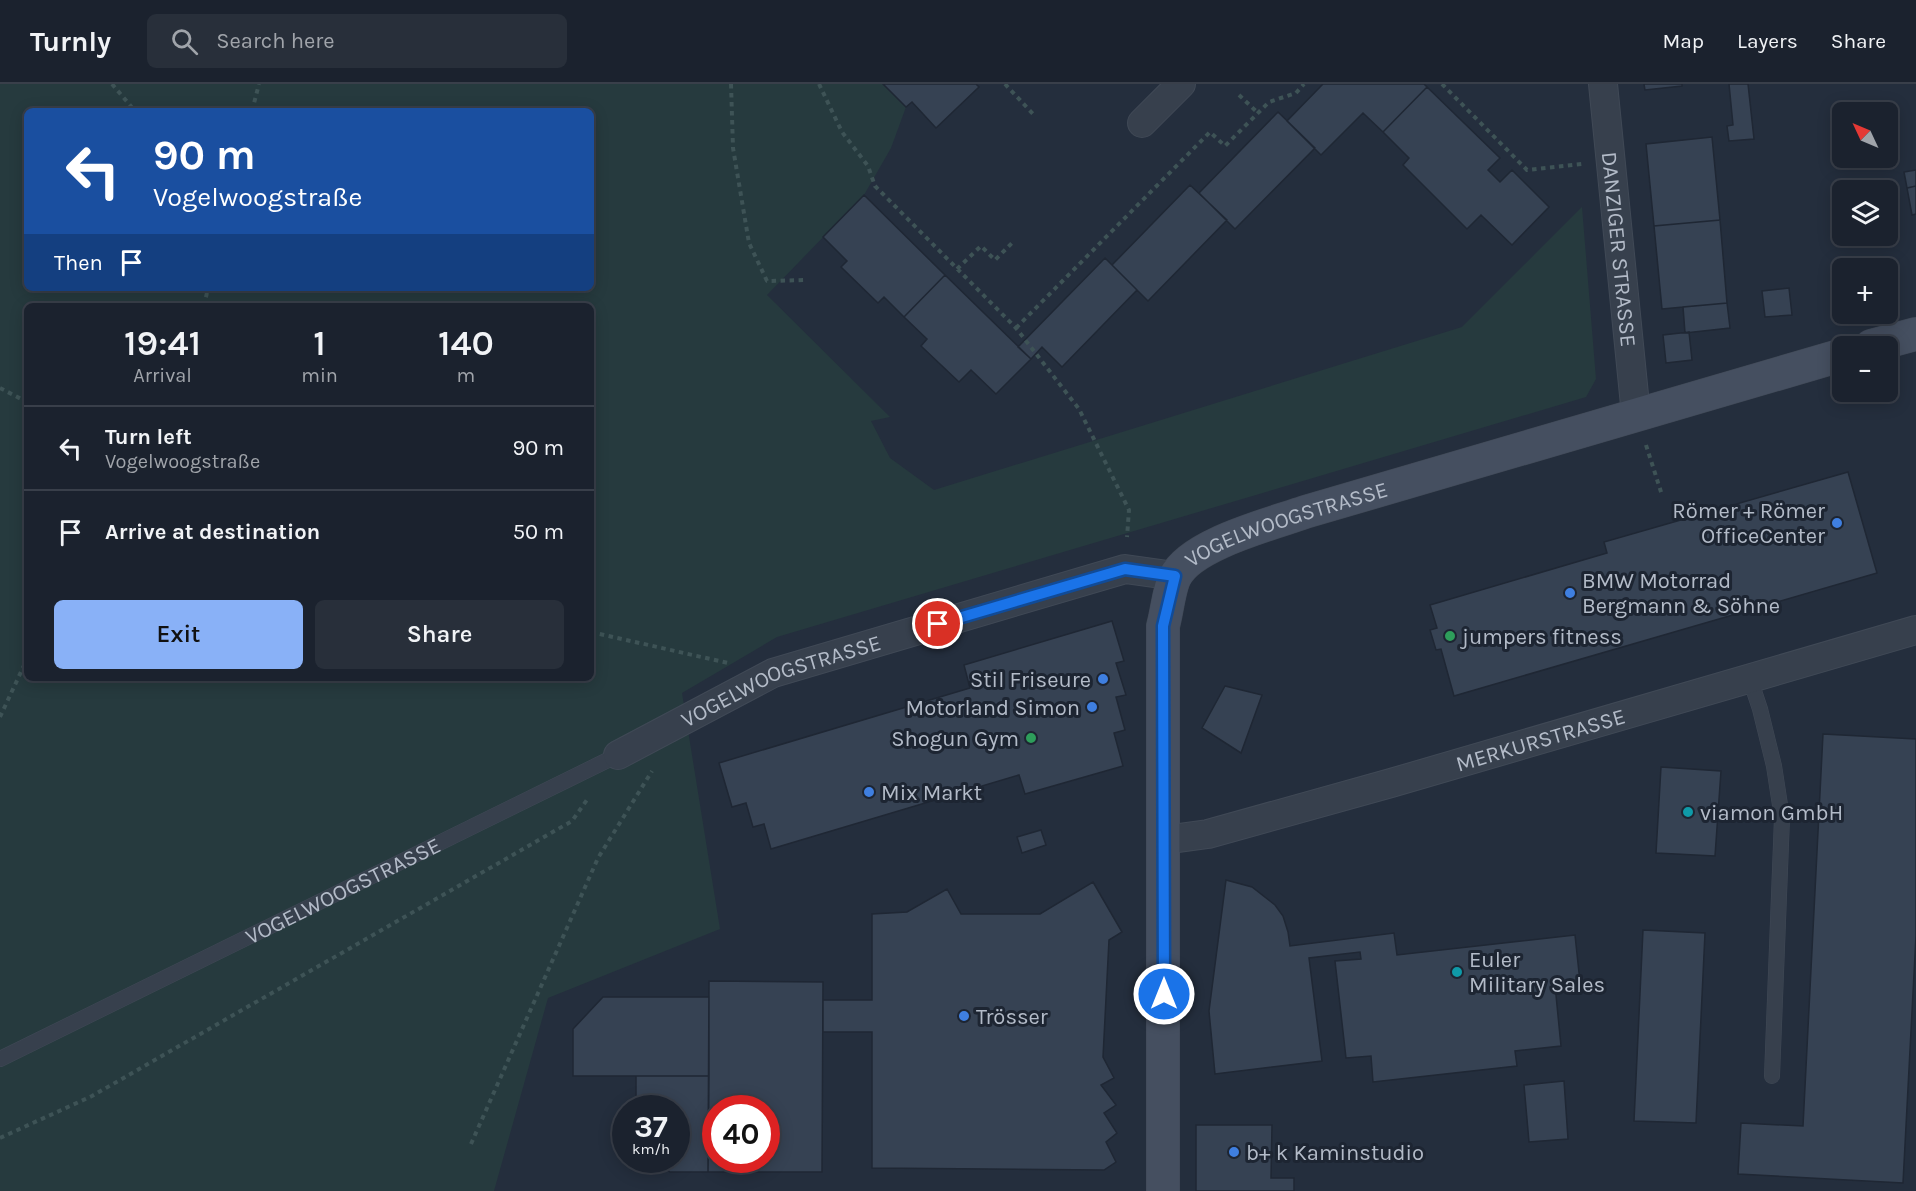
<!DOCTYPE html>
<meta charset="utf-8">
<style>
:root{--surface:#1b222e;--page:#282f3a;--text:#f1f3f6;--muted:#a0a4aa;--line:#393f4a;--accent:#89b1f7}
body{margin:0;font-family:Karla,sans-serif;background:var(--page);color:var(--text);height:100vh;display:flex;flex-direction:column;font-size:22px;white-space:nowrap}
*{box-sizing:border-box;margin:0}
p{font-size:20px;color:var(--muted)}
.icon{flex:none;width:33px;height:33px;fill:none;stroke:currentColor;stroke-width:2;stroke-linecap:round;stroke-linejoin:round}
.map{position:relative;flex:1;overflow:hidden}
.details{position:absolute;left:24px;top:219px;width:570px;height:378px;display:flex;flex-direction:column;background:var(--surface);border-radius:9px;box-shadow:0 3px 15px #0003,0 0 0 2px var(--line)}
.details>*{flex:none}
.guide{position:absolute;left:24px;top:24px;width:570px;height:183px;border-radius:9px;box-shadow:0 3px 15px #0003,0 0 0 2px var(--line);background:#1a4fa0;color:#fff;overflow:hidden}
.needle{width:39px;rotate:314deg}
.controls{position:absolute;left:1832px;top:18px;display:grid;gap:12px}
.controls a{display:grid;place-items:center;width:66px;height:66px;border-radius:9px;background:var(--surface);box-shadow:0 3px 15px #0003,0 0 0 2px var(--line);font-size:30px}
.speed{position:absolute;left:612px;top:1011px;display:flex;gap:12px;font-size:30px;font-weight:700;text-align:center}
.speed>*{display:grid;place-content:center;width:78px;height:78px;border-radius:50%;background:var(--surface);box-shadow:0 3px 15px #0003,0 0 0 2px var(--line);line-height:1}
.speed small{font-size:15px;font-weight:400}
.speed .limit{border:9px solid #d22;background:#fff;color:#111}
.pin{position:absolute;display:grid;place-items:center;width:51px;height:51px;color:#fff;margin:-26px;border:3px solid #fff;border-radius:50%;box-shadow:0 2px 6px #0007}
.me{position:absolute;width:66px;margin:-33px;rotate:0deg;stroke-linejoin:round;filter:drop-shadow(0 0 4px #0008)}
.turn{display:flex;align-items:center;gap:21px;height:126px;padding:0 30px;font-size:27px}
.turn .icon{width:78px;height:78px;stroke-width:2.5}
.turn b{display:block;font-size:42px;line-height:51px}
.then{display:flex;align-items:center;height:57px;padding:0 30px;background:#0003;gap:12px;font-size:22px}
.eta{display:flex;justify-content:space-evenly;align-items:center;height:102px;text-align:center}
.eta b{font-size:36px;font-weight:600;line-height:42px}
.primary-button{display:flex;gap:12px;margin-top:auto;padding:12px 30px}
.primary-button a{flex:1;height:69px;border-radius:9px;background:var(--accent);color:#111;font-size:24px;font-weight:600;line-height:69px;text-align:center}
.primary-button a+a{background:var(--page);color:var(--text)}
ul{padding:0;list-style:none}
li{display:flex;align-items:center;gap:18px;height:84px;padding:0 30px;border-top:2px solid var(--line)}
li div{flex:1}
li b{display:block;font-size:22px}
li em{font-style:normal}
header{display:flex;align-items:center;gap:36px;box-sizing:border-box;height:84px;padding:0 30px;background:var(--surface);border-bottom:2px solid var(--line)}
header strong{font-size:28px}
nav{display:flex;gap:33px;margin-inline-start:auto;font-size:21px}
.search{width:420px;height:54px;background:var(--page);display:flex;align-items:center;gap:15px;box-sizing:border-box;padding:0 21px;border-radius:9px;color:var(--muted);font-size:22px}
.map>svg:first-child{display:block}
</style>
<header>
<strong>Turnly</strong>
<div class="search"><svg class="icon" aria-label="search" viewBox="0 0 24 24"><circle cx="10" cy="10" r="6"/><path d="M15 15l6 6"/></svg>Search here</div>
<nav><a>Map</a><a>Layers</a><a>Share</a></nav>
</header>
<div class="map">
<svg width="1916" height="1107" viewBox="0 0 1916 1107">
<rect width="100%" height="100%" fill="#242e3d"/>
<path fill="#263a3e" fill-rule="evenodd" d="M0,0H883L906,23L891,64L864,111L767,211L890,333L871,337L890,374L934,406L1462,243L1582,123L1596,295L1586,313L777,553L682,609L720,845L548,914L494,1107H0ZM27,27H591V204H27ZM27,222H591V594H27Z"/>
<path fill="#364253" stroke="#1f2734" stroke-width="1.5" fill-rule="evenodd" d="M883,0H976L979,3L936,44L912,18L906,23Z
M1323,0H1424L1427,3L1383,48L1363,29L1321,71L1287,37Z
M1644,0H1682V2L1645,6Z
M1729,0H1748L1754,55L1729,57L1727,42L1733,41Z
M1427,3L1500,74L1488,86L1500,98L1512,86L1549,123L1512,161L1481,131L1467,145L1403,81L1409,74L1383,48Z
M1278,28L1315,64L1235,145L1199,109Z
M1712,53L1720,136L1654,142L1646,60Z
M1916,86V102L1907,104L1904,88Z
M1190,101L1227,136L1148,217L1112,181Z
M1916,102V130L1912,131L1907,104Z
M864,111L945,191L904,233L884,213L878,219L841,183L847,177L823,153Z
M1720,136L1727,219L1662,225L1654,142Z
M1105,174L1137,206L1062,283L1042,263L1031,275L1018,263Z
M945,191L1031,275L996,310L971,286L959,298L921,262L927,255L904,233Z
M1789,204L1792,231L1765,233L1762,207Z
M1727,219L1730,244L1685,249L1683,223Z
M1689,248L1692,276L1666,279L1663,251Z
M1848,388L1877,489L1454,612L1441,565L1436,566L1430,546L1437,544L1430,521L1607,469L1604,458Z
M1112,537L1124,577L1116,579L1126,611L1116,613L1125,646L1114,649L1123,682L1025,710L1019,691L771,765L764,740L753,743L746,719L732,723L719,679L970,604L964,581Z
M1225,602L1262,611L1241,669L1202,644Z
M1823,650L1916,655V852L1903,1099L1738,1090L1741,1039L1803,1042Z
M1661,683L1721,687L1715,772L1656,769Z
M1041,746L1046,761L1022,769L1017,753Z
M1226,796L1252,803L1275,821L1283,832L1288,848L1290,862L1394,849L1397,871L1575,851L1580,898L1555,901L1561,962L1515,967L1517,982L1373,998L1371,972L1346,974L1335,877L1361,875L1360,868L1309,874L1322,977L1215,990L1209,927Z
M1093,798L1122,848L1109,856L1103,973L1114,994L1101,1001L1116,1021L1104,1029L1117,1049L1106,1058L1116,1078L1104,1086L872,1084V948H823V916H872V830L907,828L947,805L961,830H1040Z
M1643,846L1705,849L1696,1039L1634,1037Z
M709,897L823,898L822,1088H708ZM716,1024H766V1076H716Z
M603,913H709V992H573V945Z
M636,992H709L708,1088H670L655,1076H676V1024H636Z
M1564,997L1568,1055L1529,1058L1524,1001Z
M1196,1041H1272L1271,1094H1294V1107H1196Z"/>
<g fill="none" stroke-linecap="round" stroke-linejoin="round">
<defs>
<g id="lane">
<path d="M1750,595L1760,625L1774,682L1782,734L1772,992"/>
<path id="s1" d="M0,975L618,671"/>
</g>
<g id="street">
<path id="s2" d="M1603,0L1636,331"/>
<path d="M1142,39L1181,0"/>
<path id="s3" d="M618,671L773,589L1125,485L1175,492"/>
<path id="s4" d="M1164,756L1208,750L1391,699L1916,546"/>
</g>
<g id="secondary">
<path d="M1871,262L1916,250"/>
<path id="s5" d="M1163,1107V542C1167,528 1169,505 1175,493C1191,460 1271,440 1305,428L1842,271"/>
</g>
</defs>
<use href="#lane" stroke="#404956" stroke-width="16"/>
<use href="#street" stroke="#404956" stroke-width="30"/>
<use href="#secondary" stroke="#404956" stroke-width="34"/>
<path stroke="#3e5356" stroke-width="4" stroke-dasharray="4.5 4.5" stroke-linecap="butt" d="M112,0L135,27
M731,0L733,64L749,159L767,197L807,196
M819,0L842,48L868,82L875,102L1016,244L1079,325L1129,426L1127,453
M1005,0L1034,31
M1442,0L1527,86L1582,80
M1239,11L1258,29
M252,27L259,0
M957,185L981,162L995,176L1013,158
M204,222L208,204
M1016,244L1210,48L1225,62L1269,18L1296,9L1304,0
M0,304L27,318
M1646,361L1662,411
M591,548L728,579
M0,633L27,575
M0,1054L92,1012L572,737L589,713
M471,1060L598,774L652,687"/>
<use href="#lane" stroke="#37404d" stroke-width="15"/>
<use href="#street" stroke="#37404d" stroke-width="28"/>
<use href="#secondary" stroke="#454f60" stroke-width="33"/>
</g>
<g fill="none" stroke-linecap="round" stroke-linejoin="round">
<defs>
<path id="route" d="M938,540L1125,485L1175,492L1163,542L1164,910"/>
</defs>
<use href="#route" stroke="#114b97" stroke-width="15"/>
<use href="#route" stroke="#1a73e8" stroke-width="10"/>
</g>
<g fill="#3f7fe0" stroke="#1d2532" stroke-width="2">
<circle cx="1837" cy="439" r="6"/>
<circle cx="1570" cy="509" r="6"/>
<circle cx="1103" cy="595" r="6"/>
<circle cx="1092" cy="623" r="6"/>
<circle cx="869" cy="708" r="6"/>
<circle cx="964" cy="932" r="6"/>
<circle cx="1234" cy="1068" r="6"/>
</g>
<g fill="#2e9e5b" stroke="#1d2532" stroke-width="2">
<circle cx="1450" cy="552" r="6"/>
<circle cx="1031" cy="654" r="6"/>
</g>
<g fill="#0f9aa8" stroke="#1d2532" stroke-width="2">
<circle cx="1688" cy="728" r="6"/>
<circle cx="1457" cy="888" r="6"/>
</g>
<g text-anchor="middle" stroke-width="6" stroke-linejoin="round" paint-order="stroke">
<g font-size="22" fill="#b3bbc8" stroke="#1d2532">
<text dy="8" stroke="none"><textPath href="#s2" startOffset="166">DANZIGER STRASSE</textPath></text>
<text dy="8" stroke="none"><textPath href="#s5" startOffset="742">VOGELWOOGSTRASSE</textPath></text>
<text dy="8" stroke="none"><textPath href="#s3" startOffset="180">VOGELWOOGSTRASSE</textPath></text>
<text dy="8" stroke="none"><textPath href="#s4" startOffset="390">MERKURSTRASSE</textPath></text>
<text dy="8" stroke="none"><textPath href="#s1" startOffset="382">VOGELWOOGSTRASSE</textPath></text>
</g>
<g font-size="22" fill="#b3bbc8" stroke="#1d2532" text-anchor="start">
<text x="1825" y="434" text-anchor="end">Römer + Römer<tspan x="1825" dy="25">OfficeCenter</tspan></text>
<text x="1582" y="504">BMW Motorrad<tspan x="1582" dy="25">Bergmann &amp; Söhne</tspan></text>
<text x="1462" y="560">jumpers fitness</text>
<text x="1091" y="603" text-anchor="end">Stil Friseure</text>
<text x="1080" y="631" text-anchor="end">Motorland Simon</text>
<text x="1019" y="662" text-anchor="end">Shogun Gym</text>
<text x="881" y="716">Mix Markt</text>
<text x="1700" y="736">viamon GmbH</text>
<text x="1469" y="883">Euler<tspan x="1469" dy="25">Military Sales</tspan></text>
<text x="976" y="940">Trösser</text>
<text x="1246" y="1076">b+ k Kaminstudio</text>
</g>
</g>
</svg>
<div class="controls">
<a><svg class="needle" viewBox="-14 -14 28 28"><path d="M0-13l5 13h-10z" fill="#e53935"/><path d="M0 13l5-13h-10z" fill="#a0a4aa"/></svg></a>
<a><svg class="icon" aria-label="layers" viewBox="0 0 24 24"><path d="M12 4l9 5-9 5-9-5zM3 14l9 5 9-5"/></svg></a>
<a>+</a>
<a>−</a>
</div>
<div class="speed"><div>37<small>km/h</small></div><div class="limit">40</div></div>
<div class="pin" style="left:938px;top:540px;background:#d93025"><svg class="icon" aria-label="arrive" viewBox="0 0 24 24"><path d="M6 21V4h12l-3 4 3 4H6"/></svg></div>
<svg class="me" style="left:1164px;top:910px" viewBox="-20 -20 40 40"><circle r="17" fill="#1a73e8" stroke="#fff" stroke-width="3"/><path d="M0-11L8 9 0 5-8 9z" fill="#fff"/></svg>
<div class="guide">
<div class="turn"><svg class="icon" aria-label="left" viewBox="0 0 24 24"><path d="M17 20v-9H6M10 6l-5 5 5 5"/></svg><div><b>90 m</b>Vogelwoogstraße</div></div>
<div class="then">Then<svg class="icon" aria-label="arrive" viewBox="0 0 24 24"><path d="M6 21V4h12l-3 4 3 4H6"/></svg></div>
</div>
<section class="details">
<div class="eta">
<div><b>19:41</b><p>Arrival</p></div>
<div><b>1</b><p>min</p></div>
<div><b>140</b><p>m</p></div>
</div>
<ul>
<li><svg class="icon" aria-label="left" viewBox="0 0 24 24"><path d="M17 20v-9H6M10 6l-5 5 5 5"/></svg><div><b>Turn left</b><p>Vogelwoogstraße</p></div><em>90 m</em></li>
<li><svg class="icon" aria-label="arrive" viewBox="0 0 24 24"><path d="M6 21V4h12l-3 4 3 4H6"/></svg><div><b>Arrive at destination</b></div><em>50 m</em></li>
</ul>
<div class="primary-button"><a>Exit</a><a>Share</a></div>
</section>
</div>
